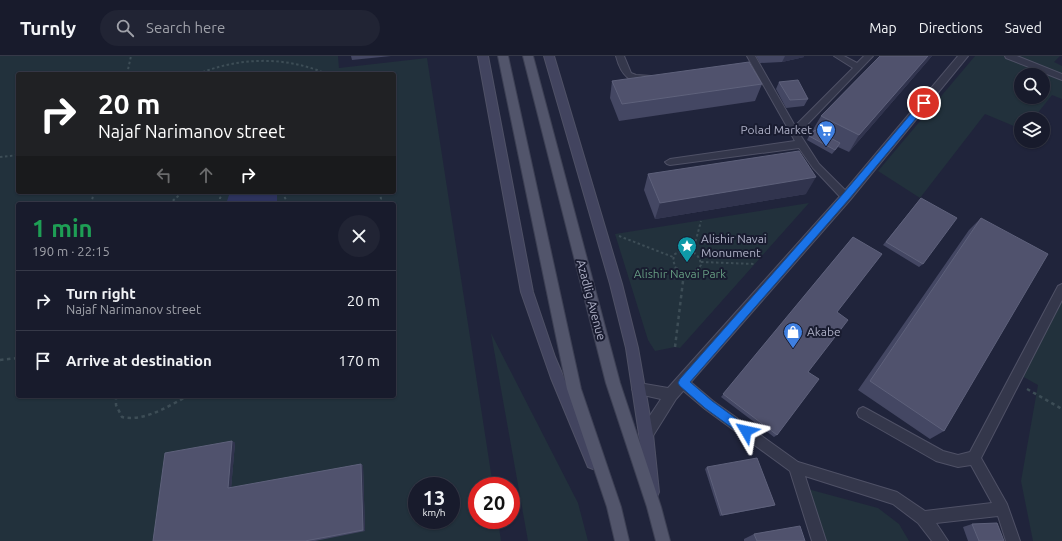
<!DOCTYPE html>
<meta charset="utf-8">
<style>
:root{--surface:#181b2c;--page:#212434;--text:#f1f3f6;--muted:#9fa1a9;--line:#363948}
body{margin:0;font-family:Ubuntu,sans-serif;background:var(--page);color:var(--text);height:100vh;display:flex;flex-direction:column;font-size:15px;white-space:nowrap}
*{box-sizing:border-box;margin:0}
p{font-size:13px;color:var(--muted)}
.icon{flex:none;width:22px;height:22px;fill:none;stroke:currentColor;stroke-width:2;stroke-linecap:round;stroke-linejoin:round}
.map{position:relative;flex:1;overflow:hidden}
.details{position:absolute;left:16px;top:146px;width:380px;height:196px;display:flex;flex-direction:column;background:var(--surface);border-radius:4px;box-shadow:0 1px 3px #0004,0 0 0 1px var(--line)}
.details>*{flex:none}
.hud{position:absolute;left:16px;top:16px;width:380px;height:122px;border-radius:4px;box-shadow:0 1px 3px #0004,0 0 0 1px var(--line);background:#202124;color:#fff;overflow:hidden}
.fabs{position:absolute;left:1014px;top:12px;display:grid;gap:8px}
.fabs a{display:grid;place-items:center;width:36px;height:36px;border-radius:50%;background:var(--surface);box-shadow:0 1px 3px #0004,0 0 0 1px var(--line);font-size:20px}
.speed{position:absolute;left:408px;top:421px;display:flex;gap:8px;font-size:20px;font-weight:700;text-align:center}
.speed>*{display:grid;place-content:center;width:52px;height:52px;border-radius:50%;background:var(--surface);box-shadow:0 1px 3px #0004,0 0 0 1px var(--line);line-height:1}
.speed small{font-size:10px;font-weight:400}
.speed .limit{border:6px solid #d22;background:#fff;color:#111}
.pin{position:absolute;display:grid;place-items:center;width:34px;height:34px;color:#fff;margin:-17px;border:2px solid #fff;border-radius:50%;box-shadow:0 1px 4px #0007}
.me{position:absolute;width:44px;margin:-22px;rotate:306deg;stroke-linejoin:round;filter:drop-shadow(0 0 3px #0008)}
.turn{display:flex;align-items:center;gap:14px;height:84px;padding:0 16px;font-size:18px}
.turn .icon{width:52px;height:52px;stroke-width:2.5}
.turn b{display:block;font-size:28px;line-height:34px}
.lanes{display:flex;align-items:center;height:38px;padding:0 16px;background:#0003;justify-content:center;gap:20px;direction:ltr}
.lanes .off{opacity:.35}
.round{display:grid;place-items:center;flex:none;width:42px;height:42px;border-radius:21px;background:var(--page)}
.overview{display:flex;align-items:center;justify-content:space-between;height:68px;padding:0 16px}
h1{font-size:24px;font-weight:700;line-height:30px;color:#1e9e55}
ul{padding:0;list-style:none}
li{display:flex;align-items:center;gap:12px;height:60px;padding:0 16px;border-top:1px solid var(--line)}
li div{flex:1}
li b{display:block;font-size:15px}
li em{font-style:normal}
header{display:flex;align-items:center;gap:24px;box-sizing:border-box;height:56px;padding:0 20px;background:var(--surface);border-bottom:1px solid var(--line)}
header strong{font-size:19px}
nav{display:flex;gap:22px;margin-inline-start:auto;font-size:14px}
.search{width:280px;height:36px;background:var(--page);display:flex;align-items:center;gap:10px;box-sizing:border-box;padding:0 14px;border-radius:22px;color:var(--muted);font-size:15px}
.map>svg:first-child{display:block}
</style>
<header>
<strong>Turnly</strong>
<div class="search"><svg class="icon" aria-label="search" viewBox="0 0 24 24"><circle cx="10" cy="10" r="6"/><path d="M15 15l6 6"/></svg>Search here</div>
<nav><a>Map</a><a>Directions</a><a>Saved</a></nav>
</header>
<div class="map">
<svg width="1062" height="485" viewBox="0 0 1062 485">
<rect width="100%" height="100%" fill="#20243b"/>
<path fill="#22313c" fill-rule="evenodd" d="M0,0H338L339,12L427,2L493,430H477V464H498L501,485H0ZM18,18H394V136H18ZM18,148H394V340H18ZM417,430H451V464H417Z
M975,0H1060L1054,6L1062,10V43L1052,39L1033,63H1021V73L985,58L920,142L878,115ZM1021,19H1043V41H1021Z
M809,147L680,292L675,291L655,295L648,284L615,178Z
M1062,245V485H1033L1021,425L1038,329L1022,320Z
M491,277L578,447L588,485H528Z
M804,432L878,452L899,468L909,485H822Z"/>
<path fill="#2d335d" d="M230,136H277V145L280,148H231L227,145Z"/>
<g fill="none" stroke-linecap="round" stroke-linejoin="round">
<defs>
<path id="lane" d="M616,0H624L631,17L636,19L651,20L652,22L651,24C630,30 621,19 616,0Z
M747,0H755L795,70L853,12L834,0H844L857,7L864,0H873L799,77L819,108L849,138L851,141L849,144H843L813,112L799,92L670,109L667,108L665,106L670,103L795,85Z
M1005,0H1017L1062,18V24L1006,2Z
M1062,228V244L981,402L1007,448L1020,485H1006L998,460L936,467L948,485H932L918,467L893,448L805,420L826,485H812L790,415L705,353L679,331L677,327L679,323L683,321L687,323L713,345L798,406L897,436L925,455L992,447L971,409L958,411L936,405L859,361L857,357L859,353L863,351L867,353L943,395L958,399L970,396L1058,230Z"/>
<path id="street" d="M958,0H968L850,144L676,343L651,383L646,385L641,383L639,378L641,373L661,343L634,337L632,333L634,329L639,327L668,332L842,138Z"/>
<path id="secondary" d="M478,0H488L533,236L555,301L600,406L598,411L593,413L588,411L551,322L521,236Z
M544,0H554L622,228L638,292L653,378L659,436L657,441L652,443L647,441L645,436L639,378L626,292L610,228Z"/>
<path id="primary" d="M498,0H508L581,333L621,451L629,485H615L607,451L567,333Z
M523,0H533L620,327L661,451L670,485H656L647,451L606,327Z"/>
</defs>
<use href="#lane" stroke="#4f5166" stroke-width="2"/>
<use href="#street" stroke="#4f5166" stroke-width="2"/>
<use href="#secondary" stroke="#4f5166" stroke-width="2"/>
<use href="#primary" stroke="#3d4054" stroke-width="2"/>
<path stroke="#3d4d56" stroke-width="2" stroke-dasharray="2.5 2.5" stroke-linecap="butt" d="M127,18L131,0
M198,18C239,1 286,0 327,18
M0,101L18,99
M284,136L285,142L289,148
M91,148L94,136
M169,148L183,136
M220,148V142L224,136
M379,148L381,143L380,136
M619,180L673,201
M693,195L701,165
M701,206L755,208
M676,213L673,204L675,198C686,192 699,194 701,209L698,213"/>
<path stroke="#3d4d56" stroke-width="2.5" stroke-dasharray="3.5 3.5" stroke-linecap="butt" d="M676,212C683,218 692,219 699,212
M675,291L684,217
M0,304L18,302
M1027,333L1062,353
M116,340V349L122,361C145,366 168,350 188,340"/>
<use href="#lane" fill="#34374b" fill-rule="evenodd"/>
<use href="#street" fill="#34374b" fill-rule="evenodd"/>
<use href="#secondary" fill="#42445f" fill-rule="evenodd"/>
<use href="#primary" fill="#52556b" fill-rule="evenodd"/>
</g>
<path fill="#444763" d="M351,0H391L352,4Z
M756,0H804V1L782,6L760,7Z
M880,0H932L849,96L838,91L832,98L807,84L809,80L812,77H811L821,60Z
M612,25L762,28L755,45L619,65L610,42Z
M779,26L808,43L804,50L786,52L776,33Z
M648,118L806,138L655,163L644,134Z
M921,142L923,208L919,211L883,189Z
M981,162L944,375L930,383L858,334L969,174Z
M853,181L837,256L808,316L777,379L774,381L721,341Z
M232,385L235,387L231,432L361,408L363,410L365,475L315,485H153Z
M707,411L775,449L772,450L720,460L705,413Z
M972,468L1004,485H968L963,471Z
M754,478L805,485H744V483Z"/>
<path fill="#31344e" d="M785,0H804V1L782,6Z
M928,0H932L849,96L859,79Z
M816,121L806,138L655,163L660,147Z
M232,385L235,387L231,434L228,432Z
M361,408L363,410L365,475L363,474Z"/>
<path fill="#50526d" stroke="#5e617b" d="M880,0H928L859,79L821,60Z
M749,6L762,28L622,48L612,25Z
M798,24L808,43L790,44L779,26Z
M815,74L840,87L835,94L809,80Z
M799,95L816,121L660,147L648,118Z
M921,142L957,162L923,208L886,186Z
M981,162L1048,198L944,375L870,325Z
M853,181L882,198L837,256L848,264L808,316L819,323L777,379L723,338Z
M232,385L228,432L361,408L363,474L305,485H153L165,397Z
M757,402L775,449L722,459L707,411Z
M997,467L1004,485H979L972,468Z
M800,470L805,485H757L754,478Z"/>
<path fill="#1a73e8" stroke="#114b97" d="M924,44L928,47L927,49L849,143L690,326L712,345L749,372L751,375L749,379L746,380L742,379L705,352L680,330L678,327L680,323L843,138L922,45Z"/>
<defs>
<symbol id="supermarket-pin" viewBox="-11 -11 22 30"><path d="M0 17L-7.5 6A9.5 9.5 0 1 1 7.5 6Z" fill="#3f7fe0" stroke="#191c30"/><path d="M-6-5.5h2.5l.6 2H6L4.5 2H-2.5L-4.4-4H-6ZM-1.5 3.2a1.3 1.3 0 1 0 .1 0ZM3 3.2a1.3 1.3 0 1 0 .1 0Z" fill="#fff"/></symbol>
<symbol id="sight-pin" viewBox="-11 -11 22 30"><path d="M0 17L-7.5 6A9.5 9.5 0 1 1 7.5 6Z" fill="#0f9aa8" stroke="#191c30"/><path d="M0-6L1.8-2.2L6-1.7L2.9 1.2L3.7 5.4L0 3.3L-3.7 5.4L-2.9 1.2L-6-1.7L-1.8-2.2Z" fill="#fff"/></symbol>
<symbol id="shop-pin" viewBox="-11 -11 22 30"><path d="M0 17L-7.5 6A9.5 9.5 0 1 1 7.5 6Z" fill="#3f7fe0" stroke="#191c30"/><path d="M-5-2.5h2.3a2.7 3.5 0 0 1 5.4 0H5L5.5 6h-11ZM-1.5-2.5h3a1.5 2.3 0 0 0-3 0Z" fill="#fff"/></symbol>
</defs>
<g fill-rule="evenodd">
<use href="#supermarket-pin" x="815" y="63" width="22" height="30"/>
<use href="#sight-pin" x="676" y="179" width="22" height="30"/>
<use href="#shop-pin" x="782" y="265" width="22" height="30"/>
</g>
<g text-anchor="middle" stroke-width="4" stroke-linejoin="round" paint-order="stroke">
<g font-size="12" fill="#afb1c7" stroke="#191c30" text-anchor="start">
<text x="812" y="78" text-anchor="end">Polad Market</text>
<text x="701" y="187">Alishir Navai<tspan x="701" dy="14">Monument</tspan></text>
<text x="807" y="280">Akabe</text>
</g>
<g font-size="12" fill="#649a80" stroke="#191c30">
<text x="680" y="222">Alishir Navai Park</text>
</g>
<g font-size="12" fill="#afb1c7" stroke="#191c30">
<text transform="translate(591 244) rotate(75)" y="4">Azadlig Avenue</text>
</g>
</g>
</svg>
<div class="fabs">
<a><svg class="icon" aria-label="search" viewBox="0 0 24 24"><circle cx="10" cy="10" r="6"/><path d="M15 15l6 6"/></svg></a>
<a><svg class="icon" aria-label="layers" viewBox="0 0 24 24"><path d="M12 4l9 5-9 5-9-5zM3 14l9 5 9-5"/></svg></a>
</div>
<div class="speed"><div>13<small>km/h</small></div><div class="limit">20</div></div>
<div class="pin" style="left:924px;top:47px;background:#d93025"><svg class="icon" aria-label="arrive" viewBox="0 0 24 24"><path d="M6 21V4h12l-3 4 3 4H6"/></svg></div>
<svg class="me" style="left:746px;top:375px" viewBox="-20 -20 40 40"><path d="M0-17L14 15 0 8-14 15z" fill="#1a73e8" stroke="#fff" stroke-width="4"/></svg>
<div class="hud">
<div class="turn"><svg class="icon" aria-label="right" viewBox="0 0 24 24"><path d="M7 20v-9h11M14 6l5 5-5 5"/></svg><div><b>20 m</b>Najaf Narimanov street</div></div>
<div class="lanes"><svg class="icon off" aria-label="left" viewBox="0 0 24 24"><path d="M17 20v-9H6M10 6l-5 5 5 5"/></svg><svg class="icon off" aria-label="ahead" viewBox="0 0 24 24"><path d="M12 20V5M6 11l6-6 6 6"/></svg><svg class="icon" aria-label="right" viewBox="0 0 24 24"><path d="M7 20v-9h11M14 6l5 5-5 5"/></svg></div>
</div>
<section class="details">
<div class="overview"><div><h1>1 min</h1><p>190 m · 22:15</p></div><a class="round"><svg class="icon" aria-label="close" viewBox="0 0 24 24"><path d="M6 6l12 12M18 6L6 18"/></svg></a></div>
<ul>
<li><svg class="icon" aria-label="right" viewBox="0 0 24 24"><path d="M7 20v-9h11M14 6l5 5-5 5"/></svg><div><b>Turn right</b><p>Najaf Narimanov street</p></div><em>20 m</em></li>
<li><svg class="icon" aria-label="arrive" viewBox="0 0 24 24"><path d="M6 21V4h12l-3 4 3 4H6"/></svg><div><b>Arrive at destination</b></div><em>170 m</em></li>
</ul>
</section>
</div>
